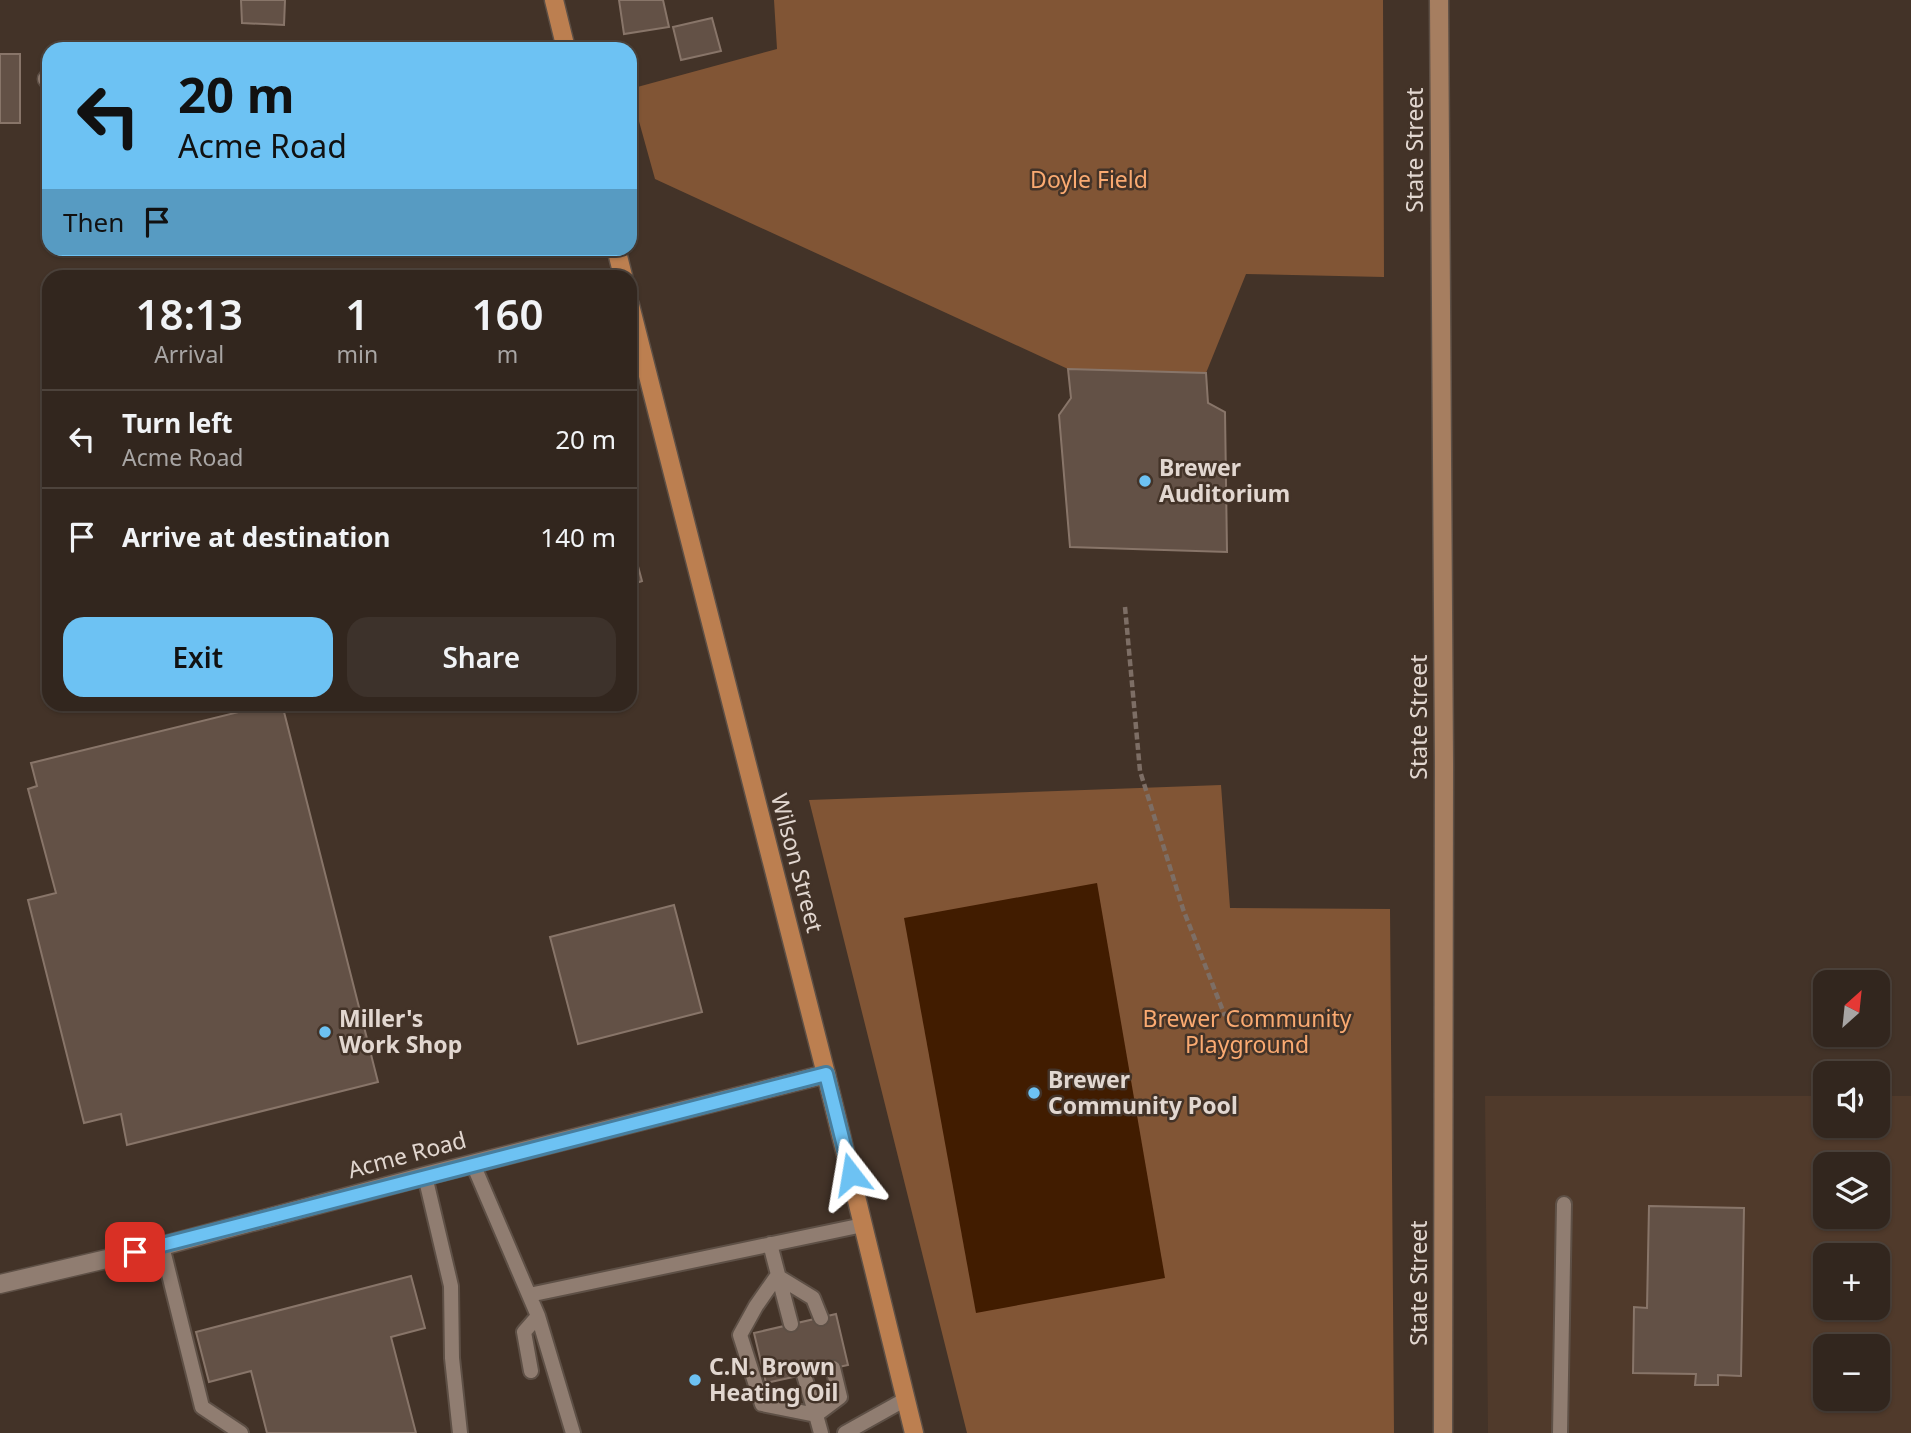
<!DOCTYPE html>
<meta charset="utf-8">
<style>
:root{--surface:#32261e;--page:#3d322b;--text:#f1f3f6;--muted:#a8a5a4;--line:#4d433c;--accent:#6dc2f3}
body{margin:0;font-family:"Noto Sans",sans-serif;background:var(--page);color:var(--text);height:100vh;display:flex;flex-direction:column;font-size:26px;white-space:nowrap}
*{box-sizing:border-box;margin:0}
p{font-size:23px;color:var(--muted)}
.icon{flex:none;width:38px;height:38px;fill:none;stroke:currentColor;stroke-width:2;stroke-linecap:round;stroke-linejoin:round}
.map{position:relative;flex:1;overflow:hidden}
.panel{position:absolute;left:42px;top:270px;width:595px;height:441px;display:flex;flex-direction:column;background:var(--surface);border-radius:21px;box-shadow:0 2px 5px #0004,0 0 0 2px var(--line)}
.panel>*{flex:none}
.guide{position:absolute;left:42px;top:42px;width:595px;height:214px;border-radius:21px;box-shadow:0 2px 5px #0004,0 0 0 2px var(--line);background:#6dc2f3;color:#111;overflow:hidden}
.needle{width:46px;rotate:27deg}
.tools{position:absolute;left:1813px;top:970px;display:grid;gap:14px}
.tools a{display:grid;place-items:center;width:77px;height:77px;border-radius:14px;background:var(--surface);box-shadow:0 2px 5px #0004,0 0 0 2px var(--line);font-size:35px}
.pin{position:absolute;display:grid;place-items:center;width:60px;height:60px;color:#fff;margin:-30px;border-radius:14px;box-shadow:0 4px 10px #0006}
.me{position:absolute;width:77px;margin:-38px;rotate:346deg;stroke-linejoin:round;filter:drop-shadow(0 0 5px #0008)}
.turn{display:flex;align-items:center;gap:24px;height:147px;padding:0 21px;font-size:32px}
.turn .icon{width:91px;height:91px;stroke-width:2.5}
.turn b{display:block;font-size:49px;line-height:60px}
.then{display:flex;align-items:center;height:66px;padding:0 21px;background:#0003;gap:14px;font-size:26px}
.eta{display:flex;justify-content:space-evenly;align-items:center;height:119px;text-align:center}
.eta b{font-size:42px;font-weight:600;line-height:49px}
.button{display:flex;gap:14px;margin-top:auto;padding:14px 21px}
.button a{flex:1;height:80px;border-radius:21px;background:var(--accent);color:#111;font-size:28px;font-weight:600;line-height:80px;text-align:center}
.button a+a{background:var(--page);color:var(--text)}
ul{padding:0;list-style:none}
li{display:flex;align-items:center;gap:21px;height:98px;padding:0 21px;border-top:2px solid var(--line)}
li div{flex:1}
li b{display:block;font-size:26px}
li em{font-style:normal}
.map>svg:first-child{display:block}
</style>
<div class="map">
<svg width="1911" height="1433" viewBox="0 0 1911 1433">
<rect width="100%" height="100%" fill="#433328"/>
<path fill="#503a2b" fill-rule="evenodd" d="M1485,1096H1825V1125H1878V1096H1911V1433H1488ZM1825,1164H1878V1216H1825ZM1825,1255H1878V1307H1825ZM1825,1346H1878V1398H1825Z"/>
<path fill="#815535" d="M774,0H1383L1384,277L1246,274L1206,373L1068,369L655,179L630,89L777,49Z
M1221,785L1230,908L1390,909L1394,1433H967L809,800Z"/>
<path fill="#411c00" d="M1097,883L1165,1278L976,1313L904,918Z"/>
<path fill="#635146" stroke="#887569" stroke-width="2" d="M241,0H285L284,25L242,23Z
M619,0H663L669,27L624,34Z
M712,18L721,51L681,60L673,27Z
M0,54H20V123H0Z
M1068,369L1206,373L1208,403L1225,412L1227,552L1070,547L1059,415L1071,398Z
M632,544L642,581L630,585V545Z
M271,704H282L378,1082L127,1145L121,1114L84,1123L28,900L56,893L28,789L37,786L31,763Z
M674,905L702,1012L578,1044L550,937Z
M1649,1206L1744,1208L1741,1376L1718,1375V1385H1695L1696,1374L1633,1373L1634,1307L1647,1308Z
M411,1276L425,1328L391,1337L416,1433H267L251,1371L209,1382L196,1332Z
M836,1314L848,1365L766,1383L754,1333Z"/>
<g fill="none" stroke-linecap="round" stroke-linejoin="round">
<defs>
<path id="lane" d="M473,1164L529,1295L863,1225
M425,1176L451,1286L452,1358L460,1433
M770,1244L791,1324
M162,1246L202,1407L241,1433
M529,1295L538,1316L573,1433
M531,1371L524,1332L538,1316
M804,1375L816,1415L762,1404L740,1335L756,1306L777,1276L813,1298L821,1318
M821,1433L816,1415L840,1397L833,1368
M845,1433L906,1399
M1560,1433L1564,1204"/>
<path id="street" d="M47,79H49
M0,1284L162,1246L425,1176L826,1074"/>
<path id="secondary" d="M1439,0L1444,763L1443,1433"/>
<path id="primary" d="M554,0L566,49
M616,248L623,276
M630,305L826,1074L914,1433"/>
</defs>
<use href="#lane" stroke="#5e5046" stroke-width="18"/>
<use href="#street" stroke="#5e5046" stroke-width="21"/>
<use href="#secondary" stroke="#5e5046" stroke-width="21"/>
<use href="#primary" stroke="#5e5046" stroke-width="21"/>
<path stroke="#7d6e65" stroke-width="4.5" stroke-dasharray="7 3.5" stroke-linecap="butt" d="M1125,607L1140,771L1183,909L1225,1016"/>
<use href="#lane" stroke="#907d71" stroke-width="14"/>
<use href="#street" stroke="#907d71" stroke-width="18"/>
<use href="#secondary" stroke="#a67e60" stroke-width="18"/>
<use href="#primary" stroke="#bc7f50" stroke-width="18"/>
</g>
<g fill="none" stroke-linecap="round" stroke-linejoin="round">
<defs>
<path id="route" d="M135,1252L826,1074L851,1174"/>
</defs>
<use href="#route" stroke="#477e9e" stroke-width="18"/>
<use href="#route" stroke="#6dc2f3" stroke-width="12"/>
</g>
<g fill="#6dc2f3" stroke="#433328" stroke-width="2.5">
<circle cx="1145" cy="481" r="7"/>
<circle cx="325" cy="1032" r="7"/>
<circle cx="1034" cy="1093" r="7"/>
<circle cx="695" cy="1380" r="7"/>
</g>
<g text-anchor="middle" stroke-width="5" stroke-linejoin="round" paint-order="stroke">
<g font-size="23" fill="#e2d7d0" stroke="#433328">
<text transform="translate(1415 150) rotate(-90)" y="8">State Street</text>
<text transform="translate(1419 717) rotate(-90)" y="8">State Street</text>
<text transform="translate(797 863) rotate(75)" y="8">Wilson Street</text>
<text transform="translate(407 1155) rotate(-15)" y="8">Acme Road</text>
<text transform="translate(1419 1283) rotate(-90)" y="8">State Street</text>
</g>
<g font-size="23" fill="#faaa71" stroke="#433328">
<text x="1089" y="188">Doyle Field</text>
<text x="1247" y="1027">Brewer Community<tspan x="1247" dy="26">Playground</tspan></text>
</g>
<g font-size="23" font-weight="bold" fill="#e2d7d0" stroke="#433328" text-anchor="start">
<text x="1159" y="476">Brewer<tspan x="1159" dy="26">Auditorium</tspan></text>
<text x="339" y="1027">Miller's<tspan x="339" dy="26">Work Shop</tspan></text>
<text x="1048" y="1088">Brewer<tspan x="1048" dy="26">Community Pool</tspan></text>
<text x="709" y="1375">C.N. Brown<tspan x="709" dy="26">Heating Oil</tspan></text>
</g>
</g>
</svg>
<div class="tools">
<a><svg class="needle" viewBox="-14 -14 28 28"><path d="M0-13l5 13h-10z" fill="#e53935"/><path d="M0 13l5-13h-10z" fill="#a8a5a4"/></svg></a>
<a><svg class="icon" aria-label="sound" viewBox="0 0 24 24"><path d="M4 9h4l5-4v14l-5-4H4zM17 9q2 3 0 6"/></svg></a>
<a><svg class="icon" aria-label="layers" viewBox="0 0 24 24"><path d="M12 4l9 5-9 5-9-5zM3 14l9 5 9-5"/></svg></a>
<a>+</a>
<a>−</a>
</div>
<div class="pin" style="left:135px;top:1252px;background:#d93025"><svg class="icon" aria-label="arrive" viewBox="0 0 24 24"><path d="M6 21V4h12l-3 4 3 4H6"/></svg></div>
<svg class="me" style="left:851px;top:1174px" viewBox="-20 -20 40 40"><path d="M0-17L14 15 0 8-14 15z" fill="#6dc2f3" stroke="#fff" stroke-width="4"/></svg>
<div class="guide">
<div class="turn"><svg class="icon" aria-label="left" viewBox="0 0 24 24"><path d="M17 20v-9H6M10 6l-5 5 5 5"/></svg><div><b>20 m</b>Acme Road</div></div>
<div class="then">Then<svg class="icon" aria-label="arrive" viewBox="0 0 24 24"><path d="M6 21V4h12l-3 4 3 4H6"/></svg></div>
</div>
<section class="panel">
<div class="eta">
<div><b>18:13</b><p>Arrival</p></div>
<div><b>1</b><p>min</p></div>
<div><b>160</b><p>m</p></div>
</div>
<ul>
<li><svg class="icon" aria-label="left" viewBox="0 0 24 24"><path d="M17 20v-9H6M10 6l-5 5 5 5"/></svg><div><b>Turn left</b><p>Acme Road</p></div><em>20 m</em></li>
<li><svg class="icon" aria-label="arrive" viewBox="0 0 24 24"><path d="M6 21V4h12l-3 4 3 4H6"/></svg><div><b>Arrive at destination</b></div><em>140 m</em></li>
</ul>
<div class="button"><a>Exit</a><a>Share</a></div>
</section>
</div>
